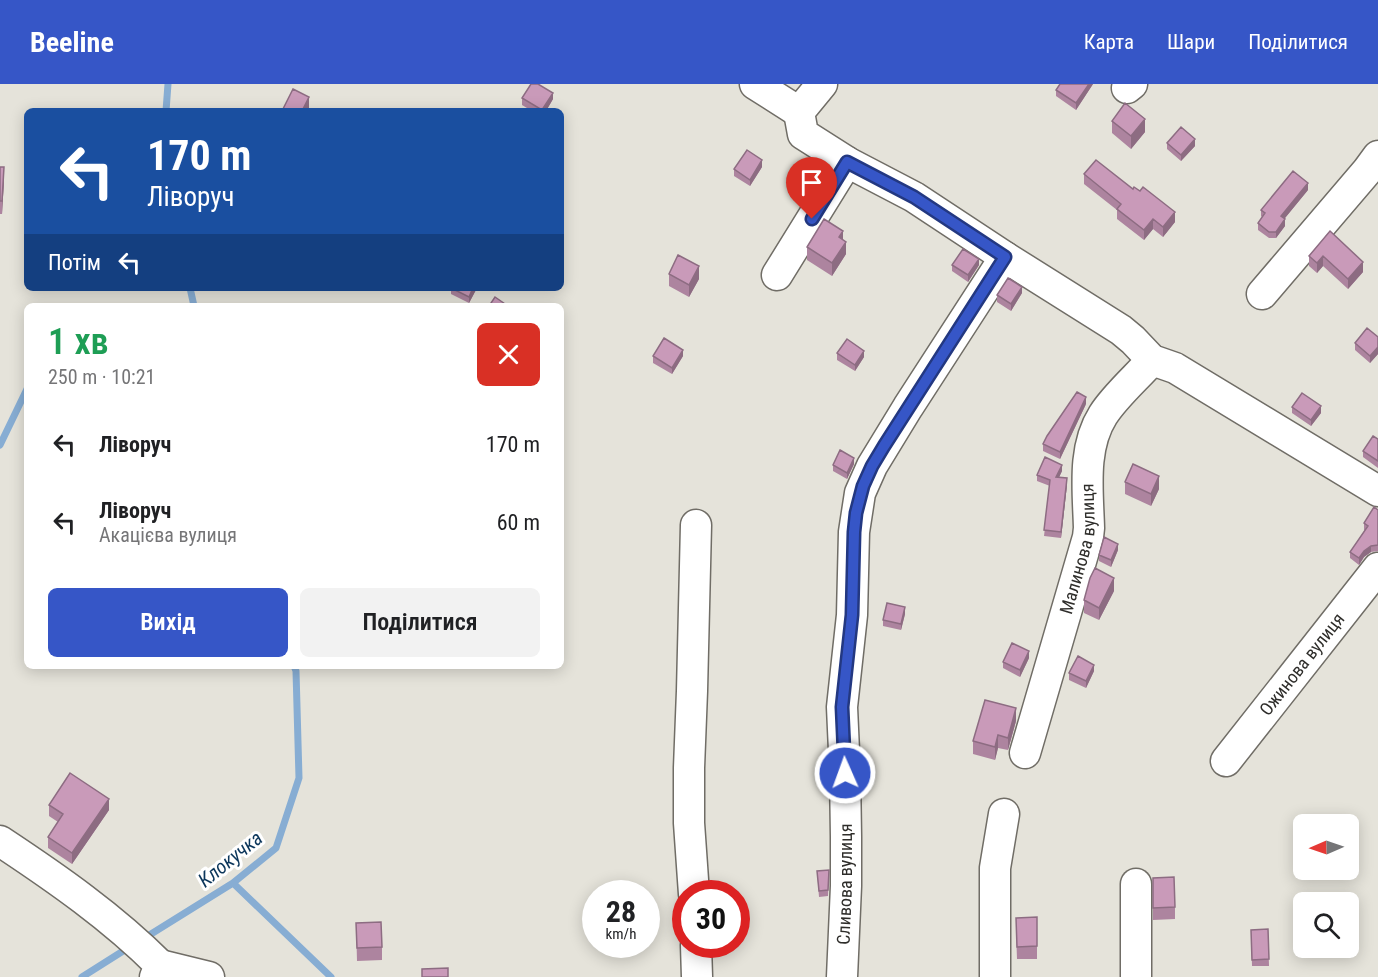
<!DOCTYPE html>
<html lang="uk">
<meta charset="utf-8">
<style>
:root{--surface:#fff;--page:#f2f2f2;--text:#202124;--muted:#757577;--accent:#3656c7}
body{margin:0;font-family:"Roboto Condensed",sans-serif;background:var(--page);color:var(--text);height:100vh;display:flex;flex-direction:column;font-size:22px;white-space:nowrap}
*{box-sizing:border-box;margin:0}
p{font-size:20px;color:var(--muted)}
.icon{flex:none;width:33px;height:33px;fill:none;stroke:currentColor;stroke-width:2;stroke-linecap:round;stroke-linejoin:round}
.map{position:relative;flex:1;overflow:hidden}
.drawer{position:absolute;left:24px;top:219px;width:540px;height:366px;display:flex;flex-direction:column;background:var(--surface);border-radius:9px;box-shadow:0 3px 15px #0003}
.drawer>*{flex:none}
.guide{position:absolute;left:24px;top:24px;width:540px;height:183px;border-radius:9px;box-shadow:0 3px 15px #0003;background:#1a4fa0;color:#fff;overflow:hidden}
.needle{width:39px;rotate:268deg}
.tools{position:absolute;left:1293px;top:730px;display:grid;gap:12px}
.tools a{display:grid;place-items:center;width:66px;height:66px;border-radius:9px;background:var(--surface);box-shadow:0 3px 15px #0003;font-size:30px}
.speed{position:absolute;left:582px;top:796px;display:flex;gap:12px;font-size:30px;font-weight:700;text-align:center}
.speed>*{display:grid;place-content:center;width:78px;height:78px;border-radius:50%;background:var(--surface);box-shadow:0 3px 15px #0003;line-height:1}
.speed small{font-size:15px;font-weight:400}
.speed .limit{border:9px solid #d22;background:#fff;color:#111}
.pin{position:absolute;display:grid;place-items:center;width:51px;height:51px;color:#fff;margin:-62px -26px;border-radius:50% 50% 50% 0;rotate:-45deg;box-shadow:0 0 6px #0007}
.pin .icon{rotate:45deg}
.me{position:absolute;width:66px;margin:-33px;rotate:358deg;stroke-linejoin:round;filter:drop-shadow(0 0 4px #0008)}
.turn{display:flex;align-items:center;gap:21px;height:126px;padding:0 24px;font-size:27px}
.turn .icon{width:78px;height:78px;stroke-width:2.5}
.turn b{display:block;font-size:42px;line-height:51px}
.then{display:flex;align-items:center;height:57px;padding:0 24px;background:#0003;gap:12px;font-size:22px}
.round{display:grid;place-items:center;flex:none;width:63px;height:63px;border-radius:9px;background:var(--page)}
.headline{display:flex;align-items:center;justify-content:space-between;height:102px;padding:0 24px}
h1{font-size:36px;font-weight:600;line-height:45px;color:#1e9e55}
.action{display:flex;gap:12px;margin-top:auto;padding:12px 24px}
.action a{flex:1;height:69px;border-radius:9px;background:var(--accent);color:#fff;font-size:24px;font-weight:600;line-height:69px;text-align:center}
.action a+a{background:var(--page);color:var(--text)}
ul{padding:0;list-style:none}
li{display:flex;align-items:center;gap:18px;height:78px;padding:0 24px}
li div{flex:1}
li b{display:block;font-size:22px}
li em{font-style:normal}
header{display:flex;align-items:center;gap:36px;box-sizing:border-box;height:84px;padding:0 30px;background:var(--accent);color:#fff}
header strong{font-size:28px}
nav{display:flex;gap:33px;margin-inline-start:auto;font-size:21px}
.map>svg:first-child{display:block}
</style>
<header>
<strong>Beeline</strong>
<nav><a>Карта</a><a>Шари</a><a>Поділитися</a></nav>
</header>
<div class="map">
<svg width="1378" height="893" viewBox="0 0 1378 893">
<rect width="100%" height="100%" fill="#e5e3da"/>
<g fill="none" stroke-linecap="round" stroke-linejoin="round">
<path stroke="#87add3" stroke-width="7" d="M166,27L168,0
M190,204L194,222
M0,361L27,305
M233,799L331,893
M143,855L233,799L276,764L299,694L296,587L294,582
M82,893L131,862"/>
<defs>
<g id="minor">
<path d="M755,0L799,28"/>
<path d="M822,0L799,28L803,50L847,78L914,113L1005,173L1121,246L1133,256L1152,276L1175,284L1378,407"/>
<path d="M1127,4L1132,0"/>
<path d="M777,191L847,78"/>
<path d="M1262,210L1367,87L1378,72"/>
<path id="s1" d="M1025,669L1088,453L1089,444C1088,407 1082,364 1103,331C1115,312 1137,293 1152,276"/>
<path id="s2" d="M1226,677L1378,484"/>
<path d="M0,757C56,794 112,833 160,881L155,893"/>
<path d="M1136,800V893"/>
<path d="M694,810L689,739V684L692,607L696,441"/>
<path d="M696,861L697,893"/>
<path d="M160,881L209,893"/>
<path id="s3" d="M842,893L846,802V753L845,689L842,623L852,531L854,448L860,409L872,382L908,323L1005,173"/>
<path d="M995,893V784L1004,730"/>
</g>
</defs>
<use href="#minor" stroke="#706d66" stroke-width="33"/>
<use href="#minor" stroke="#fff" stroke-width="30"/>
</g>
<path fill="#ad849f" d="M1093,0L1076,26L1056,12V6Z
M522,14L553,15L546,27H532L522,21Z
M1112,37L1145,48L1131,65L1112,49Z
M1167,59L1195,62L1181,77L1167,65Z
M0,83L4,96L2,130H0Z
M762,83L750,102L734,92V85Z
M1084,90L1175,138L1163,153L1153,145L1144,156L1117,135V126L1084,100Z
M1308,106L1284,135L1285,142L1276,154H1269L1258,146V139L1262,133L1261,132V126Z
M1330,147L1363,188L1348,205L1323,182L1317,189L1309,182V172Z
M843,156L846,170L832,192L807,176V163Z
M952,181H979L968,198L952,187Z
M669,190L699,195L689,213L669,202Z
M451,204H477L469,219L451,210Z
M1022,209L1011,227L997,218V211Z
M1378,253V270L1370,279L1355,266V259Z
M837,269L864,273L855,287L837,276Z
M653,272H683L672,290L653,279Z
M1086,320L1060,375L1043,367V360Z
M1292,323L1321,329L1311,342L1292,329Z
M1378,355V384L1363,373V367Z
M854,380L847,395L833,387V381Z
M1062,387L1059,393L1067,401L1061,454L1044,452L1050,402L1037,397V391Z
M1125,398L1159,405L1151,422L1125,410Z
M1378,426V467L1371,468L1364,473L1359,481L1350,474V468L1365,446H1364V439Z
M1118,466L1111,483L1099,477V471Z
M1114,507L1099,536L1084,529V516Z
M905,530L901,546L883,542V536Z
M1029,574L1020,593L1003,584V578Z
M1094,587L1086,604L1069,596V589Z
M1016,637L1008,666L998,664L995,676L973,670V657Z
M49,721L109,726L72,780L48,764V753L58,738L49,732Z
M829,786L828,812L819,813L817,787Z
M1153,794L1175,823V835L1153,836Z
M356,839L382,863V876L357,877Z
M1268,845L1269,882H1252L1251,846Z
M1016,847L1037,862V875H1017Z"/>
<path fill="#8d6c82" d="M1089,0H1093L1076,26V19Z
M553,9V15L546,27H542Z
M309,13V25L308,27H302Z
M1145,35V48L1131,65V52Z
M1195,55V62L1181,77V71Z
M762,76V83L750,102V96Z
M4,83V96L2,130V117Z
M1308,99V106L1281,139V132Z
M1175,128V138L1163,153V143Z
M1153,135V145L1144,156V146Z
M1285,135V142L1276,154V148Z
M843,147V160L839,153Z
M846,158V170L832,192V179Z
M1323,172V182L1317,189V179Z
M979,175V181L968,198V191Z
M1363,178V188L1348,205V195Z
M699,182V195L689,213V201Z
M1022,203V209L1011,227V220Z
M473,204H477L469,219V213Z
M1378,263V270L1370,279V272Z
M683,266V272L672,290V284Z
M864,267V273L855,287V281Z
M1086,313V320L1060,375V368Z
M1321,322V329L1311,342V336Z
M854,374V380L847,395V389Z
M1062,381V387L1056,400V393Z
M1159,392V405L1151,422V410Z
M1067,394V401L1061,454V448Z
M1118,460V466L1111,483V476Z
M1371,462V468L1364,473L1359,481V474L1364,467Z
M1114,494V507L1099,536V524Z
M905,523V530L901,546V540Z
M1029,567V574L1020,593V586Z
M1094,581V587L1086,604V597Z
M1016,624V637L1008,666V654Z
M998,651V664L995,676V663Z
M109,715V726L72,780V769Z"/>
<path fill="#c99ab9" stroke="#8d6c82" stroke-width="1.5" d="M531,0H538L553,9L542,26L522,14Z
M1060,0H1089L1076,19L1056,6Z
M293,5L309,13L302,27H282Z
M1125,19L1145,35L1131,52L1112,37Z
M1181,43L1195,55L1181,71L1167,59Z
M747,66L762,76L750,96L734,85Z
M1096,76L1133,105L1134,103L1140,107L1143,103L1175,128L1163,143L1153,135L1144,146L1117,125L1121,120L1084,90Z
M0,83H4L2,117H0Z
M1293,87L1308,99L1281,132L1285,135L1276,148H1269L1258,139L1265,129L1261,126Z
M824,135L843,147L839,153L846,158L832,179L807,163Z
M1330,147L1363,178L1348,195L1323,172L1317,179L1309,172Z
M963,165L979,175L968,191L952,181Z
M678,171L699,182L689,201L669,190Z
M1008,194L1022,203L1011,220L997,211Z
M451,204H473L469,213Z
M495,213L508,222H489Z
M1367,244L1378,253V263L1370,272L1355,259Z
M664,254L683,266L672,284L653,272Z
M847,255L864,267L855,281L837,269Z
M1077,308L1086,313L1060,368L1043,360L1047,352Z
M1302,309L1321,322L1311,336L1292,323Z
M1373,352L1378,355V377L1363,367Z
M840,366L854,374L847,389L833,381Z
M1045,373L1062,381L1056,393L1067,394L1061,448L1044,446L1050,396L1037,391Z
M1133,380L1159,392L1151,410L1125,398Z
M1374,423L1378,426V461L1371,462L1364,467L1359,474L1350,468L1368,442L1364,439Z
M1104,453L1118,460L1111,476L1099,471Z
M1095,484L1114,494L1099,524L1084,516L1090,494Z
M887,519L905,523L901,540L883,536Z
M1012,559L1029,567L1020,586L1003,578Z
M1078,572L1094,581L1086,597L1069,589Z
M985,616L1016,624L1008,654L998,651L995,663L973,657Z
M70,689L109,715L72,769L48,753L63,730L49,721Z
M829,786L828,806L819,807L817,787Z
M1174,793L1175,823L1153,824V794Z
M1037,833V862L1017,863L1016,834Z
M381,838L382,863L357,864L356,839Z
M1268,845L1269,875L1252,876L1251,846Z
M448,884V893H422V885Z"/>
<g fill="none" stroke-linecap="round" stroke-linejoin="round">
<defs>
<path id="route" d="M812,135L847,78L914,113L1005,173L884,362L872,382L863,402L856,429L854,448L852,531L842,623L845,689"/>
</defs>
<use href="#route" stroke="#233881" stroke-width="15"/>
<use href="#route" stroke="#3656c7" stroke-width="10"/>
</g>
<g text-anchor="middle" stroke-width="6" stroke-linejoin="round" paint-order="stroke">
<g font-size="18" fill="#2e2d2a" stroke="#fff">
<text dy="6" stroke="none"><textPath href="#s1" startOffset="212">Малинова вулиця</textPath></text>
<text dy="6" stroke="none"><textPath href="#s2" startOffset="123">Ожинова вулиця</textPath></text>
<text dy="6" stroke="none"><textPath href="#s3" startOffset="93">Сливова вулиця</textPath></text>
</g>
<g font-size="20" font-style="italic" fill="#0b365b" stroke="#fff">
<text transform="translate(230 775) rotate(-39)" y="7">Клокучка</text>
</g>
</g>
</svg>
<div class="tools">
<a><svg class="needle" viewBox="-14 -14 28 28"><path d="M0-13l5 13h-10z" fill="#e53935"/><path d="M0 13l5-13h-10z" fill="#757577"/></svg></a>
<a><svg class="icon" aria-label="search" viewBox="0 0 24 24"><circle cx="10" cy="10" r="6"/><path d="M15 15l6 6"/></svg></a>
</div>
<div class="speed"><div>28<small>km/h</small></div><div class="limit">30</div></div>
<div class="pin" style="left:812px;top:135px;background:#d93025"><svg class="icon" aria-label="arrive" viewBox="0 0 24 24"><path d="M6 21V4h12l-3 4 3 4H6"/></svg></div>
<svg class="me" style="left:845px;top:689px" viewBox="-20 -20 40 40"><circle r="17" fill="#3656c7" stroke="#fff" stroke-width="3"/><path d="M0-11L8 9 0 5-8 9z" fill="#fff"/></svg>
<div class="guide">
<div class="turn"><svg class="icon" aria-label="left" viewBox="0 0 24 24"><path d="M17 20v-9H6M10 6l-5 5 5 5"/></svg><div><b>170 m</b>Ліворуч</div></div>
<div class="then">Потім<svg class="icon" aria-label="left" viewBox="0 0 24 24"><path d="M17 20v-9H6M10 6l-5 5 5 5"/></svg></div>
</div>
<section class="drawer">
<div class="headline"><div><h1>1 хв</h1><p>250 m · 10:21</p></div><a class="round" style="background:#d93025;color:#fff"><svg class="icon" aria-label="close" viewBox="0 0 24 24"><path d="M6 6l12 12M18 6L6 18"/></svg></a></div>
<ul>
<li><svg class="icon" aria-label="left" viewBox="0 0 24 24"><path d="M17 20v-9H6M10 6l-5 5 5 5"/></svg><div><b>Ліворуч</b></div><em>170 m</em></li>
<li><svg class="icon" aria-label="left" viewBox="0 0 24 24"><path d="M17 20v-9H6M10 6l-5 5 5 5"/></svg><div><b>Ліворуч</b><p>Акацієва вулиця</p></div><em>60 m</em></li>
</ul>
<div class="action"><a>Вихід</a><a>Поділитися</a></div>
</section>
</div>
